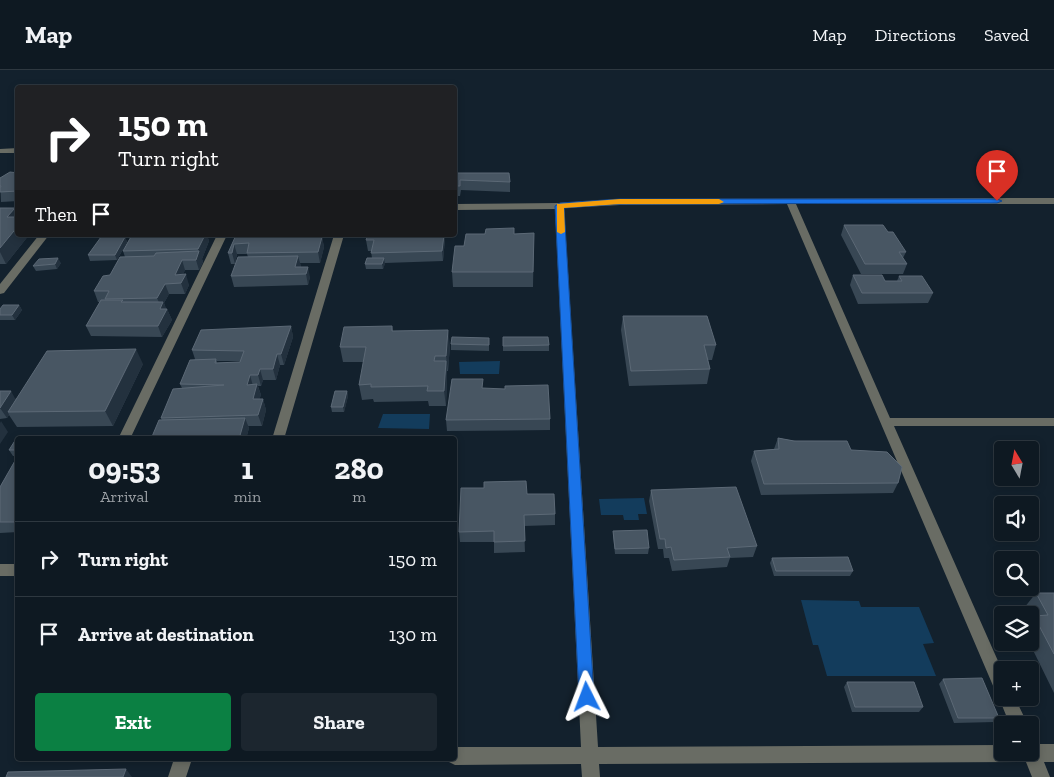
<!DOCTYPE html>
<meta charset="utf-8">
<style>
:root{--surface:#0e1922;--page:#1c262f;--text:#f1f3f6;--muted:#9ba0a5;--line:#2e3840;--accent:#0b8043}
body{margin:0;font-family:"Zilla Slab",serif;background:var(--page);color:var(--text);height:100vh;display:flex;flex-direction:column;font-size:19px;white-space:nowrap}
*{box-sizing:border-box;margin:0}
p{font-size:16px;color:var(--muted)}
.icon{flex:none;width:28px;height:28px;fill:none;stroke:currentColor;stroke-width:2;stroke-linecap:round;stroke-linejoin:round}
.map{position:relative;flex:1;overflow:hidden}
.sheet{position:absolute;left:15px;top:366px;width:442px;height:325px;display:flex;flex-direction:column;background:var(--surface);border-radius:5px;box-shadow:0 2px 8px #0003,0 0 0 1px var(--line)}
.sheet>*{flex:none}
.top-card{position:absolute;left:15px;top:15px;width:442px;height:152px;border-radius:5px;box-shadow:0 2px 8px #0003,0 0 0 1px var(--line);background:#202124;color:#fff;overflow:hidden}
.needle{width:32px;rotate:350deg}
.tools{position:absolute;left:994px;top:371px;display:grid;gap:10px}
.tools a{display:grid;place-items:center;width:45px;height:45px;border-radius:5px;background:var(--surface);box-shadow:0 2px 8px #0003,0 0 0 1px var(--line);font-size:25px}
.pin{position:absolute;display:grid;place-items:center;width:42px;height:42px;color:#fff;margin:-51px -21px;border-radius:50% 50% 50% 0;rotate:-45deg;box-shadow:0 0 5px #0007}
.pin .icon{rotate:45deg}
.me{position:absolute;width:55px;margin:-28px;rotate:357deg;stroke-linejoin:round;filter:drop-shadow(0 0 4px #0008)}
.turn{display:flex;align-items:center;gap:18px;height:105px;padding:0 20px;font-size:22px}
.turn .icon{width:65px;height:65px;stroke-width:2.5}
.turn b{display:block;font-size:35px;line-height:42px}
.then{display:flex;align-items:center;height:48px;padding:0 20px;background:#0003;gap:10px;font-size:19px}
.eta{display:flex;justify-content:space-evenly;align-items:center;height:85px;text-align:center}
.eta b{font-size:30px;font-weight:700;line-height:35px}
.cta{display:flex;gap:10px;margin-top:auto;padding:10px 20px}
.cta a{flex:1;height:58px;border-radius:5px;background:var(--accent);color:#fff;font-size:20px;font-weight:700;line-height:58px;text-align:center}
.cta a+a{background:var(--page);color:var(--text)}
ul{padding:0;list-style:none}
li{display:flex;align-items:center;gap:15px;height:75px;padding:0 20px;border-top:1px solid var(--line)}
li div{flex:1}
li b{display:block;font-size:19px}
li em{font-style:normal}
header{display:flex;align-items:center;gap:30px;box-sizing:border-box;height:70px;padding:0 25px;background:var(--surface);border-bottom:1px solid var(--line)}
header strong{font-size:24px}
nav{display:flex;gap:28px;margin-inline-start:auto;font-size:18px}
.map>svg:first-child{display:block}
</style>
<header>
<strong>Map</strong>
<nav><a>Map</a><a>Directions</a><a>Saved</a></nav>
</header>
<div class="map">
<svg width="1054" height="707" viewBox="0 0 1054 707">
<rect width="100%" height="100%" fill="#13212d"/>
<path fill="#133c5c" d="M500,291L499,304H460L459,292Z
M383,344H430L429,359L378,358Z
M644,428L647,444H638L639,450H624L623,445H601L599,429Z
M801,530L859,531L861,537H919L934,573L923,574L936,606H827L818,575H813Z"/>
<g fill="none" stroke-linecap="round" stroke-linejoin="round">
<path fill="#696c64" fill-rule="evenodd" d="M18,78V83H0V79Z
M1054,128V134H796L890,348H1054V356H894L1002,600V628H1015L1028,655H1010L999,628L1000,625L996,623L994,618L787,134L620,135L564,138L598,677L1002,675V682H1030V672L1035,674H1054V692H1044L1050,707H1032L1026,692L599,694L600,707H582L581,694L455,695L449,692L447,689H455V677H581L555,139L455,140V134L559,133L620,129Z
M39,165H49L4,223L0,224V214Z
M217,165H227L130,369H118Z
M334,165H344L284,369H272Z
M0,494H18V506H0Z
M174,689H192L186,707H168Z"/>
</g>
<path fill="#384754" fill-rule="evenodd" d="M18,103V131L1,132L0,108Z
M455,103L510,112V122L461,120L460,126H455Z
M0,138H15L18,143V165H29L6,194H0Z
M844,155L888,162L906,182L903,188L907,194L903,204H861L841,165Z
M534,163L533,217H453L452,202L464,176L514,164Z
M132,165H207L209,171L202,189L203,192L199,200H185L183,204L189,215L185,224H169L164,233L166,239H167L172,250L162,267L91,266L86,256L100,232H98L94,221L110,205L125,187L123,181Z
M236,165H300L299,167H322L324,177L320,193H300L301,197L310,207L308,215L234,217L231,206L248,187L247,184H237L235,194H231L228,183Z
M368,165H445V169L443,191L385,193L383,199H366L365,194L372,188L371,181H368L366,170Z
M125,167L127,172L117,190L90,191L88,185Z
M61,193L57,199L36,201L33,196Z
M853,205L885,211H897L899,206L933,223L928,233L858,234L850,215Z
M19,235L22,240L15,250H0V239Z
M623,246L716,275L712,290H708L710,299L707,314L629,316L621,260Z
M291,256L293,267L284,295H280L276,310H263L261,316H258L261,325L259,329H263L266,340L262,356H248L249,358L246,369H151L162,350L161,348L182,318L180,314L195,289L192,280ZM217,291H240V292L217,293Z
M392,256L393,261L450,275L448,301H447V306L446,336H429L428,331L374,332L373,329L362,330L359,315L364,292H343L340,277Z
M503,267L549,275V281H503Z
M489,268V281L451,280V274Z
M143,294L113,356L17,357L9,345L7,348L0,349V321L16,329Z
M484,319L550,349V360L447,361L446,350Z
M347,321L348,326L344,342H332L331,337Z
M778,368L851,380L898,413L893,423L761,425L751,391L754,381L774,379Z
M18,369V386H13L9,380Z
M18,389V462L0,463V417Z
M651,420L757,476L753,487L730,488L727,497L672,501L669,488H664L663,479H658L649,431Z
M527,424L555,444V455L524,456L525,482L494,483V472H460L459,462Z
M613,461L649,478L648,484H615L613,466Z
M772,488L853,501L850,506H774L770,493Z
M1036,523H1054V623L1029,572H1030L1031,550L1030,545H1028L1024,538Z
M943,609L999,648L995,652L954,653L939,614Z
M847,612L923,637L919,642H852L844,617Z"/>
<path fill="#23313e" d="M15,138L18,143V165H29L6,194L0,182V178L7,147Z
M205,165H207L209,171L202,189L203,192L199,200L196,190L199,182L198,179Z
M444,165H445V169L443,191L442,181Z
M125,167L127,172L117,190L115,185Z
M322,167L324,177L320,193L318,182Z
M234,174L237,184L235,194L232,183Z
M298,186L301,196L299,204L295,197Z
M58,188L61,193L57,199L55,194Z
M384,188L385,194L383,199L382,194Z
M182,190L185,200L179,213L175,205Z
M308,197L310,207L308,215L306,204Z
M186,204L189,215L185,224L181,213Z
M165,214L169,224L164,233L167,241V239L172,250L162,267L158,256L161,237L157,228Z
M19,235L22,240L15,250L12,245Z
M291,256L293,267L284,295L281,284Z
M448,260L450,275L448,301L446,286Z
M136,279L143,294L113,356L105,341Z
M277,284L280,295L276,310L273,299Z
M446,291L447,306L446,336L444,321Z
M260,299L263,310L261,316L258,305Z
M250,305L253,316L247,315Z
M257,314L261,325L256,340L253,329Z
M11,321L17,332L8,342L9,345L7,348L0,338Z
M347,321L348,326L344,342L343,337Z
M263,329L266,340L262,356L258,345Z
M245,348L249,358L246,369H239Z
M1,351L8,362L0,374V353Z
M126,699L132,707H123Z"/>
<path fill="#485663" stroke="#5c6976" d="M10,102L18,103V121L0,122V118L1,116H0V108Z
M455,103H509L510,112L460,110V116H455Z
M0,138H15L7,147H18V156L0,178Z
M844,155H883L888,162H893L906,182H899L907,194H865Z
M514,158V164L534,163L533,202H452L455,176H464L466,164H485L486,159Z
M132,165H205L198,179L123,181Z
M236,165H257L256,167L273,165H290V167H322L318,182L247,183L249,173L234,174L232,183H228Z
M368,165H444L442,181L371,183L374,170H366Z
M101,167H125L115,185H88Z
M199,181L196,190H182L175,205L186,204L181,213L165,214L157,228L105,229L109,221H94L103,206L110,205L120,187L154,186L156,183Z
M298,186L295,197H308L306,204L231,206L238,187Z
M58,188L55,194L33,196L39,189Z
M367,188H384L382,194H365Z
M853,205H882L885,211H902L899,206H922L933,223H862Z
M101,230H123L121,232H163L160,239H167L158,256H86Z
M3,235H19L12,245H0V239Z
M623,246H707L716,275H704L710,299L631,301Z
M291,256L281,284H277L273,299H260L258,305H250L247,315L257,314L253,329H263L258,345L161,348L173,319L224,315L180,314L190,290L216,289L215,293L240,292L244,281L192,280L201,260Z
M392,256V261L448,260L446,286H435L434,291H446L444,321H427L428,316L371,317V314L359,315L366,277H340L344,257Z
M452,267L489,268V275L451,274Z
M503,267H548L549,275L503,276Z
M136,279L105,341L8,342L47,281Z
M452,309H483L482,318L505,319V316L548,315L550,349L446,350Z
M0,321H11L0,338Z
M335,321H347L343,337H331Z
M245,348L239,369H151L159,350Z
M778,368L794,371H847L851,380L887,382L902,397L898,413L764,414L754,381L779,379Z
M16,369H18V380H9Z
M16,389H18V452H0V417Z
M526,411L527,424H554L555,444L524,445L525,471L494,472V461L459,462L461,418H484V412Z
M736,417L757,476L727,478L730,487L674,490L671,477L666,478L665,469H660L651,420Z
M647,460L649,478L615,479L613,461Z
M848,487L853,501H776L772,488Z
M1036,523H1054V584L1034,546L1048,545Z
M982,608L999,648H958L943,609Z
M847,612H914L923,637H855Z
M126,699L123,707H6L8,702Z"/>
<path fill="#1a73e8" stroke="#114b97" d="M620,129H997L1002,131L997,133L620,134L564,138L594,627L592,632L587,634L581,632L579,627L555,136L560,133Z"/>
<path fill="#f59e0b" d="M620,129H719L724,132L719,134H620L564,138L565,162L561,164L557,162V134Z"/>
</svg>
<div class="tools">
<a><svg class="needle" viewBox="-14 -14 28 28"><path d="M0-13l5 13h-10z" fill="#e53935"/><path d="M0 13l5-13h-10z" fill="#9ba0a5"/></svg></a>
<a><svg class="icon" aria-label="sound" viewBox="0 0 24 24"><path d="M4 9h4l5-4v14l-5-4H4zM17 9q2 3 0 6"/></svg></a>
<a><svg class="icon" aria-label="search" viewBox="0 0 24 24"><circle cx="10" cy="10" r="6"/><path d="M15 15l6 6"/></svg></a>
<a><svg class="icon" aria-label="layers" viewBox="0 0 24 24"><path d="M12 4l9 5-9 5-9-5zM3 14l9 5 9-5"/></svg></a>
<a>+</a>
<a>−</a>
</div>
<div class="pin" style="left:997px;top:131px;background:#d93025"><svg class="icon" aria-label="arrive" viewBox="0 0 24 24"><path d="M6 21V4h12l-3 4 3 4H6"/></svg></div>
<svg class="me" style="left:587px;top:627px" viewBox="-20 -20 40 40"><path d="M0-17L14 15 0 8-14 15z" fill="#1a73e8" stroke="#fff" stroke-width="4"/></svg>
<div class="top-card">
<div class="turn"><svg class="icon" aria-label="right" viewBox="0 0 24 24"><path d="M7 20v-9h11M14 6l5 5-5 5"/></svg><div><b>150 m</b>Turn right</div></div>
<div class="then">Then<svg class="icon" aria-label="arrive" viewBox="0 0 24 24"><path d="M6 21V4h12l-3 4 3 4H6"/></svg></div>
</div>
<section class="sheet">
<div class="eta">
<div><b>09:53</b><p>Arrival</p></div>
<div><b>1</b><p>min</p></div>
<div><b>280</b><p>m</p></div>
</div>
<ul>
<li><svg class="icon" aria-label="right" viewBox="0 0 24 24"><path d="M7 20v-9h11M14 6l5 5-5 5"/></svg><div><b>Turn right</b></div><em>150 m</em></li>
<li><svg class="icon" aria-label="arrive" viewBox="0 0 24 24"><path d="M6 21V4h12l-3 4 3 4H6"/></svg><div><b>Arrive at destination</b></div><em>130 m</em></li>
</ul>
<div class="cta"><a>Exit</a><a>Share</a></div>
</section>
</div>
